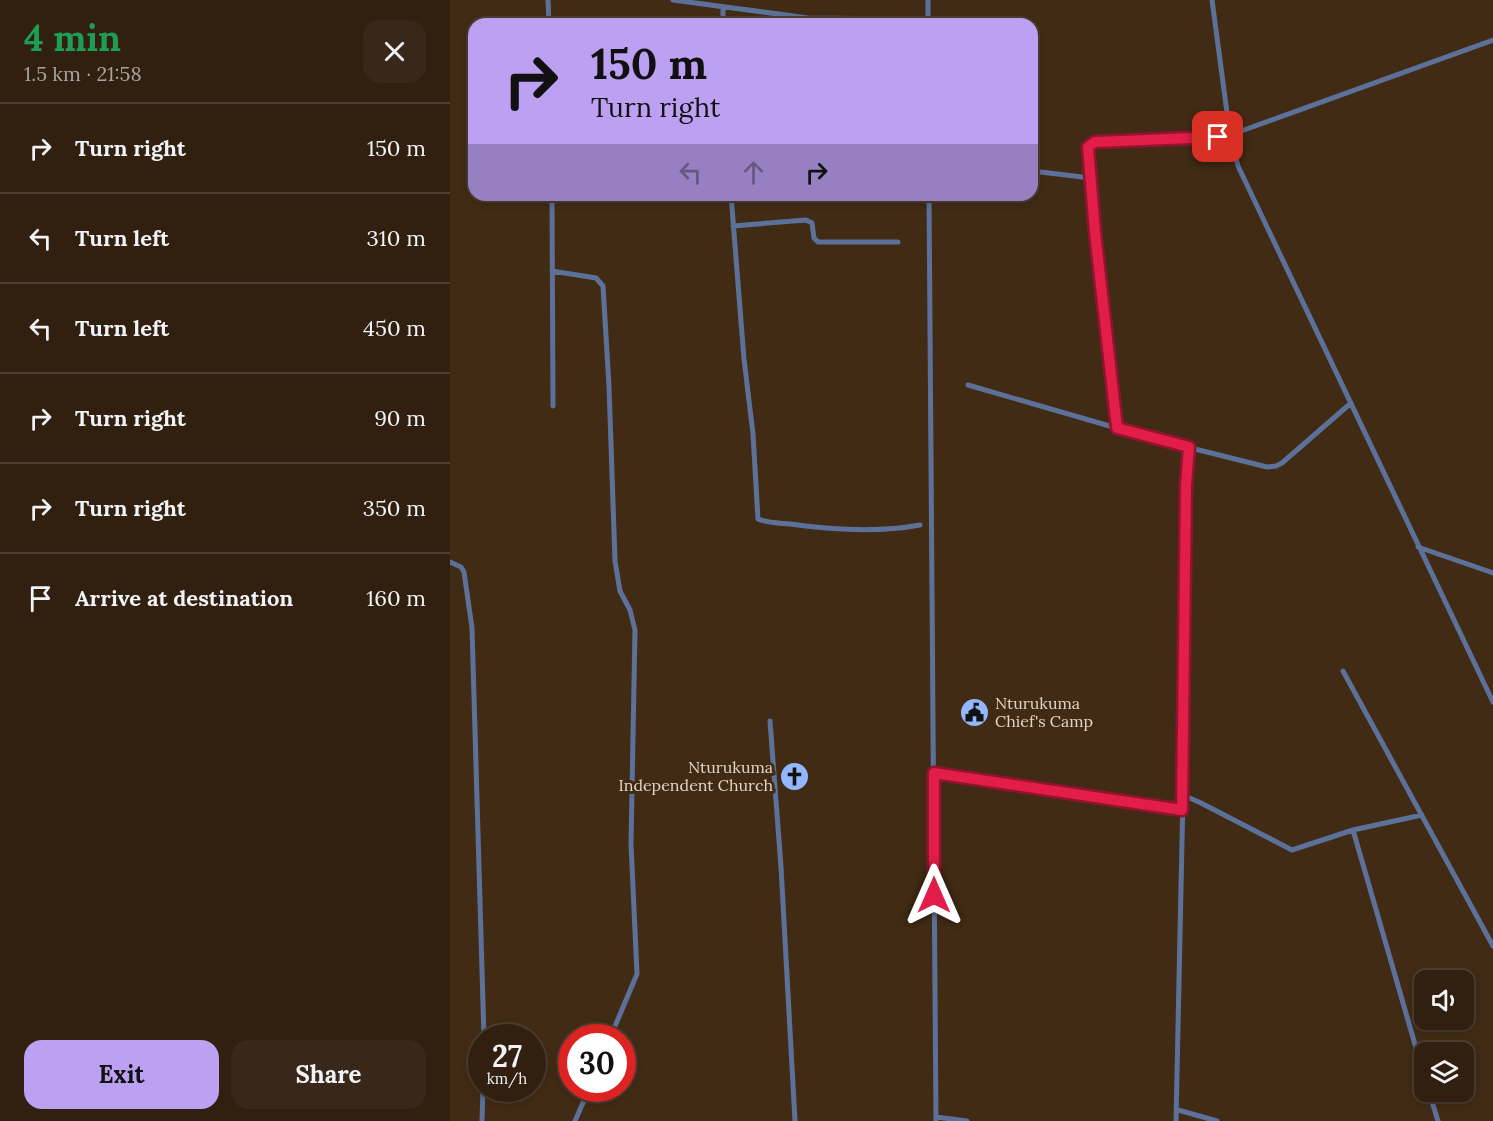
<!DOCTYPE html>
<meta charset="utf-8">
<style>
:root{--surface:#312010;--page:#392819;--text:#f1f3f6;--muted:#a8a39f;--line:#4c3e30;--accent:#bca0f2}
body{margin:0;font-family:Lora,serif;background:var(--page);color:var(--text);height:100vh;display:flex;flex-direction:column;font-size:22px;white-space:nowrap}
*{box-sizing:border-box;margin:0}
p{font-size:20px;color:var(--muted)}
.icon{flex:none;width:33px;height:33px;fill:none;stroke:currentColor;stroke-width:2;stroke-linecap:round;stroke-linejoin:round}
.map{position:relative;flex:1;overflow:hidden}
.sheet{display:flex;flex-direction:column;background:var(--surface);width:450px}
.sheet>*{flex:none}
.banner{position:absolute;left:18px;top:18px;width:570px;height:183px;border-radius:18px;box-shadow:0 3px 9px #0003,0 0 0 2px var(--line);background:#bca0f2;color:#111;overflow:hidden}
.tools{position:absolute;left:964px;top:970px;display:grid;gap:12px}
.tools a{display:grid;place-items:center;width:60px;height:60px;border-radius:12px;background:var(--surface);box-shadow:0 3px 9px #0003,0 0 0 2px var(--line);font-size:30px}
.speed{position:absolute;left:18px;top:1024px;display:flex;gap:12px;font-size:30px;font-weight:700;text-align:center}
.speed>*{display:grid;place-content:center;width:78px;height:78px;border-radius:50%;background:var(--surface);box-shadow:0 3px 9px #0003,0 0 0 2px var(--line);line-height:1}
.speed small{font-size:15px;font-weight:400}
.speed .limit{border:9px solid #d22;background:#fff;color:#111}
.pin{position:absolute;display:grid;place-items:center;width:51px;height:51px;color:#fff;margin:-26px;border-radius:12px;box-shadow:0 3px 9px #0006}
.me{position:absolute;width:66px;margin:-33px;rotate:0deg;stroke-linejoin:round;filter:drop-shadow(0 0 4px #0008)}
.turn{display:flex;align-items:center;gap:21px;height:126px;padding:0 24px;font-size:27px}
.turn .icon{width:78px;height:78px;stroke-width:2.5}
.turn b{display:block;font-size:42px;line-height:51px}
.lanes{display:flex;align-items:center;height:57px;padding:0 24px;background:#0003;justify-content:center;gap:30px;direction:ltr}
.lanes .off{opacity:.35}
.round{display:grid;place-items:center;flex:none;width:63px;height:63px;border-radius:18px;background:var(--page)}
.headline{display:flex;align-items:center;justify-content:space-between;height:102px;padding:0 24px}
h1{font-size:36px;font-weight:700;line-height:45px;color:#1e9e55}
.button{display:flex;gap:12px;margin-top:auto;padding:12px 24px}
.button a{flex:1;height:69px;border-radius:18px;background:var(--accent);color:#111;font-size:24px;font-weight:700;line-height:69px;text-align:center}
.button a+a{background:var(--page);color:var(--text)}
ul{padding:0;list-style:none}
li{display:flex;align-items:center;gap:18px;height:90px;padding:0 24px;border-top:2px solid var(--line)}
li div{flex:1}
li b{display:block;font-size:22px}
li em{font-style:normal}
main{display:flex;flex:1;min-height:0}
.map>svg:first-child{display:block}
</style>
<main>
<section class="sheet">
<div class="headline"><div><h1>4 min</h1><p>1.5 km · 21:58</p></div><a class="round"><svg class="icon" aria-label="close" viewBox="0 0 24 24"><path d="M6 6l12 12M18 6L6 18"/></svg></a></div>
<ul>
<li><svg class="icon" aria-label="right" viewBox="0 0 24 24"><path d="M7 20v-9h11M14 6l5 5-5 5"/></svg><div><b>Turn right</b></div><em>150 m</em></li>
<li><svg class="icon" aria-label="left" viewBox="0 0 24 24"><path d="M17 20v-9H6M10 6l-5 5 5 5"/></svg><div><b>Turn left</b></div><em>310 m</em></li>
<li><svg class="icon" aria-label="left" viewBox="0 0 24 24"><path d="M17 20v-9H6M10 6l-5 5 5 5"/></svg><div><b>Turn left</b></div><em>450 m</em></li>
<li><svg class="icon" aria-label="right" viewBox="0 0 24 24"><path d="M7 20v-9h11M14 6l5 5-5 5"/></svg><div><b>Turn right</b></div><em>90 m</em></li>
<li><svg class="icon" aria-label="right" viewBox="0 0 24 24"><path d="M7 20v-9h11M14 6l5 5-5 5"/></svg><div><b>Turn right</b></div><em>350 m</em></li>
<li><svg class="icon" aria-label="arrive" viewBox="0 0 24 24"><path d="M6 21V4h12l-3 4 3 4H6"/></svg><div><b>Arrive at destination</b></div><em>160 m</em></li>
</ul>
<div class="button"><a>Exit</a><a>Share</a></div>
</section>
<div class="map">
<svg width="1043" height="1121" viewBox="0 0 1043 1121">
<rect width="100%" height="100%" fill="#412b15"/>
<g fill="none" stroke-linecap="round" stroke-linejoin="round">
<path stroke="#5c719a" stroke-width="5" d="M98,0L99,24
M223,0L358,18L464,19
M478,0V24
M762,0L780,135L788,166L1043,702
M273,8V24
M582,171L641,178
M102,195L103,406
M281,195L294,359L303,434L308,519C317,523 329,523 340,524C383,530 427,533 470,525
M479,195L486,1121
M283,226L356,220L362,223L364,238L368,242H448
M102,271L146,278L153,286L159,386L165,561L170,591L180,610L185,630L181,844L187,974L160,1038
M518,385L701,438L817,467L826,466L832,463L901,403
M667,428L645,232L638,153L639,145L645,142L755,138L780,135L1043,40
M968,547L1043,573
M0,562L11,567L14,572L22,628L34,1038
M893,671L1043,946
M320,721L331,867L345,1121
M484,773L732,810
M733,795L751,803L842,850L903,830L972,815
M903,830L975,1079
M979,1092L988,1121
M728,1110L767,1121
M486,1117L517,1121
M32,1121L33,1089
M125,1121L139,1089
M726,1121L733,795L736,485L739,447"/>
</g>
<g fill="none" stroke-linecap="round" stroke-linejoin="round">
<defs>
<path id="route" d="M484,895V773L732,810L736,485L739,447L667,428L645,232L638,147L645,142L768,137"/>
</defs>
<use href="#route" stroke="#92132f" stroke-width="15"/>
<use href="#route" stroke="#e11d48" stroke-width="10"/>
</g>
<defs>
<symbol id="civic-disc" viewBox="-11 -11 22 22"><circle r="9.5" fill="#92b7fd" stroke="#412b15"/><path d="M-.6-6.5H3V-4.5H.6V-3L4-1V1h2V6H-6V1h2V-1L-.6-3ZM-1.2 2.5V6h2.4V2.5Z" fill="#111"/></symbol>
<symbol id="church-disc" viewBox="-11 -11 22 22"><circle r="9.5" fill="#92b7fd" stroke="#412b15"/><path d="M-1.2-6h2.4v3.5h3.3v2.4h-3.3V6h-2.4V-.1h-3.3v-2.4h3.3Z" fill="#111"/></symbol>
</defs>
<g fill-rule="evenodd">
<use href="#civic-disc" x="508" y="696" width="33" height="33"/>
<use href="#church-disc" x="328" y="760" width="33" height="33"/>
</g>
<g text-anchor="middle" stroke-width="6" stroke-linejoin="round" paint-order="stroke">
<g font-size="16" fill="#e3d4c7" stroke="#412b15" text-anchor="start">
<text x="545" y="709">Nturukuma<tspan x="545" dy="18">Chief's Camp</tspan></text>
<text x="323" y="773" text-anchor="end">Nturukuma<tspan x="323" dy="18">Independent Church</tspan></text>
</g>
</g>
</svg>
<div class="tools">
<a><svg class="icon" aria-label="sound" viewBox="0 0 24 24"><path d="M4 9h4l5-4v14l-5-4H4zM17 9q2 3 0 6"/></svg></a>
<a><svg class="icon" aria-label="layers" viewBox="0 0 24 24"><path d="M12 4l9 5-9 5-9-5zM3 14l9 5 9-5"/></svg></a>
</div>
<div class="speed"><div>27<small>km/h</small></div><div class="limit">30</div></div>
<div class="pin" style="left:768px;top:137px;background:#d93025"><svg class="icon" aria-label="arrive" viewBox="0 0 24 24"><path d="M6 21V4h12l-3 4 3 4H6"/></svg></div>
<svg class="me" style="left:484px;top:895px" viewBox="-20 -20 40 40"><path d="M0-17L14 15 0 8-14 15z" fill="#e11d48" stroke="#fff" stroke-width="4"/></svg>
<div class="banner">
<div class="turn"><svg class="icon" aria-label="right" viewBox="0 0 24 24"><path d="M7 20v-9h11M14 6l5 5-5 5"/></svg><div><b>150 m</b>Turn right</div></div>
<div class="lanes"><svg class="icon off" aria-label="left" viewBox="0 0 24 24"><path d="M17 20v-9H6M10 6l-5 5 5 5"/></svg><svg class="icon off" aria-label="ahead" viewBox="0 0 24 24"><path d="M12 20V5M6 11l6-6 6 6"/></svg><svg class="icon" aria-label="right" viewBox="0 0 24 24"><path d="M7 20v-9h11M14 6l5 5-5 5"/></svg></div>
</div>
</div>
</main>
